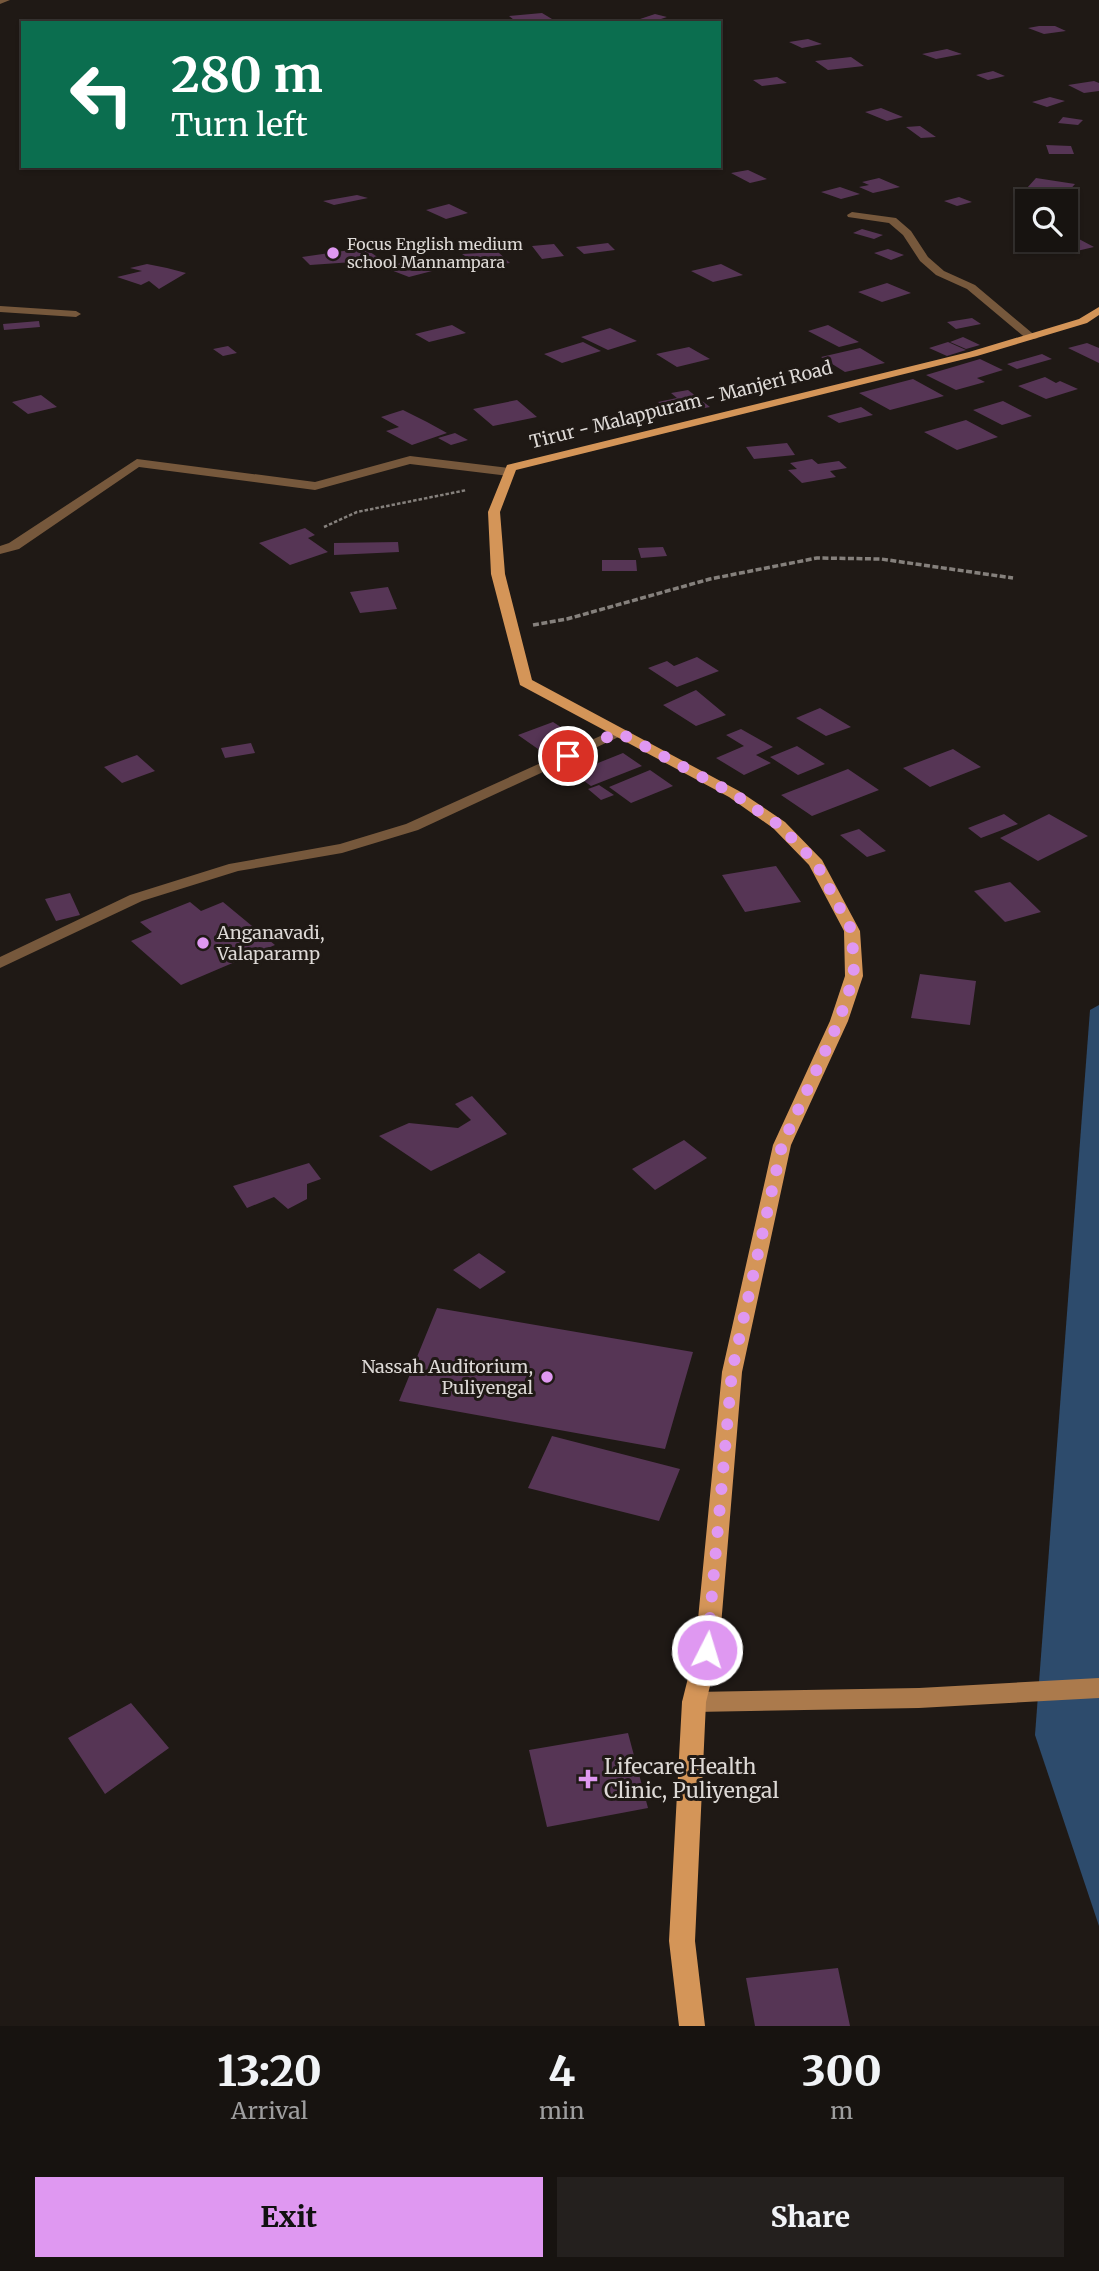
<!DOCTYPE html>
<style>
:root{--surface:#171310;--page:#24201e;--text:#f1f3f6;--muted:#9e9e9f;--line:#363230;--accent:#df98f1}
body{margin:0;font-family:Merriweather,serif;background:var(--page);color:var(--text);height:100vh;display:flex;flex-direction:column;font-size:26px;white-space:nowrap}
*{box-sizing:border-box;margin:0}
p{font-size:23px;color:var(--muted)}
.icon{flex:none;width:38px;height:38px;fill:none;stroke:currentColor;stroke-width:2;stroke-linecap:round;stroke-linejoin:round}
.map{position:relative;height:2026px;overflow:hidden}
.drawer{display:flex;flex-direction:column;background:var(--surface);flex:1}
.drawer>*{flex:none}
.guide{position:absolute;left:21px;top:21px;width:700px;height:147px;border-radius:0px;box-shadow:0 2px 5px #0004,0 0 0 2px var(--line);background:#0b6e4f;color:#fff;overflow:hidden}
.tools{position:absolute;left:1015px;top:189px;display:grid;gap:14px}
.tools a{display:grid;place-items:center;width:63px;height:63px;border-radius:0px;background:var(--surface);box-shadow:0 2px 5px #0004,0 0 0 2px var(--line);font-size:35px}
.pin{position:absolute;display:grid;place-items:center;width:60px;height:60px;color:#fff;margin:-30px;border:4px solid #fff;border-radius:50%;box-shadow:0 2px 7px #0007}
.me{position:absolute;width:77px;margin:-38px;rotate:5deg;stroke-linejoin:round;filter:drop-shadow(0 0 5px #0008)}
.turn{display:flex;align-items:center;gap:24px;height:147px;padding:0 35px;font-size:32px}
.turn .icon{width:91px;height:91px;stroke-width:2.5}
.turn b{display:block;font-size:49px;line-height:60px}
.eta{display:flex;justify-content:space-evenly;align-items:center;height:119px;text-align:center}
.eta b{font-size:42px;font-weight:800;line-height:49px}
.cta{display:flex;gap:14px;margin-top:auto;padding:14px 35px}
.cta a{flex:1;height:80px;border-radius:0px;background:var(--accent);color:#111;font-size:28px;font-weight:800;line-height:80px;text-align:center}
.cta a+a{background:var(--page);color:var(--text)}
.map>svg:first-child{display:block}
</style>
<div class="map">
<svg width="1099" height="2026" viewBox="0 0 1099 2026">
<rect width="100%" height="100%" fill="#1f1915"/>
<path fill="#2d4b6c" d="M1099,1005V1926L1035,1735L1090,1010Z"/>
<path fill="#563555" d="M542,13L552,19L518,23L509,16Z
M655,14L667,17L652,22L640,19Z
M1039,26H1055L1066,31L1044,34L1028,28Z
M808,39L822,44L802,48L789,42Z
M947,49L962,54L936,59L922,54Z
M851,57L864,66L828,70L815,61Z
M993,71L1005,76L988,80L976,75Z
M777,77L787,83L762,86L753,80Z
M1094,81L1099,83V91L1084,93L1068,85Z
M1050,97L1065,101L1047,107L1032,102Z
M881,108L903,117L887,121L865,112Z
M1063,117L1083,120L1078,125L1058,123Z
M920,126L936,137L921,138L906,127Z
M1046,145L1071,146L1074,154H1049Z
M397,166H439V168L414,170Z
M748,170L767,179L750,183L731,173Z
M879,178L900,187L873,193L859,187L869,185L862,182Z
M1036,178L1075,184L1067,193L1027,188Z
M840,187L860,194L841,199L821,192Z
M357,195L368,198L334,205L323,201Z
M959,197L972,202L957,206L944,201Z
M449,204L468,213L446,219L426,210Z
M862,229L883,235L874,239L853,233Z
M1077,238L1094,247L1068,253L1050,244Z
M608,243L615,250L584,254L576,247Z
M554,244L564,256L542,259L532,246Z
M364,248L382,260L310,265L302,257Z
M888,249L904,255L891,260L874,253Z
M498,252L510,263L480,266L462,254Z
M410,261L432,271L409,277L383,267Z
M147,264L167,268L186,273L159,289L149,281L141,285L117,277L142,271L130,268Z
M721,264L743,275L713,282L691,271Z
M887,283L911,293L882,302L858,292Z
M972,318L981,324L956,329L947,322Z
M39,321L40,327L4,330L3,324Z
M452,325L466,333L429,342L415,334Z
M828,325L859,342L839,347L808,331Z
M610,328L637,341L608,350L581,337Z
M963,337L980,345L966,349L950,342Z
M583,342L601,351L562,363L544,354Z
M948,342L966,350L947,356L929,348Z
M1087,343L1099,348V363L1068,348Z
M228,346L237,353L223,356L213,349Z
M689,347L710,359L677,367L656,354Z
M860,348L885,363L845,372L821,357Z
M1042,354L1052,359L1017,369L1007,364Z
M980,359L1003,370L977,378L985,382L956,390L926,375Z
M1045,377L1056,383L1060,381L1078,389L1046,399L1018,386Z
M913,379L944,396L890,410L859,393Z
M688,390L710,407L674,414L658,402L677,398L671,393Z
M41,395L57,407L28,414L12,402Z
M517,400L537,417L493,426L473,409Z
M1003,401L1032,416L1002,425L973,410Z
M861,407L873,415L839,423L827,416Z
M403,410L427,422L447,433L412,445L386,431L399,427L381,417Z
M966,420L998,437L957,450L924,432Z
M455,433L468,440L451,445L438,438Z
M787,443L795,455L754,459L746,447Z
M812,459L818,464L839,461L847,468L830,471L836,477L802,483L788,470L797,469L790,463Z
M305,528L315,535L308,538L328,552L290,565L259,543Z
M398,542L399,552L334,555V543Z
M663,547L667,556L641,558L638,548Z
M602,560H636L637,571H602Z
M388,587L397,609L360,613L350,592Z
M697,657L719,671L677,687L648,668L667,661L674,666Z
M696,690L726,715L696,726L663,705Z
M820,708L851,727L826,736L796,718Z
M553,722L584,742L548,756L518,735Z
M741,729L773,747L756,755L771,763L744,775L716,758L744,746L726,735Z
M251,743L255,753L225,758L221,748Z
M797,746L825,764L798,775L770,757Z
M953,749L981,767L930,787L903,768Z
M623,753L642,766L591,786L573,773Z
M137,755L155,771L122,783L104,767Z
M848,769L879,790L812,816L781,795Z
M650,770L673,786L631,803L609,787Z
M599,785L614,795L601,800L588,789Z
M1004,814L1018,824L981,838L968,828Z
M1049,814L1088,836L1038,861L1000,838Z
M859,829L886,851L867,857L840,835Z
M776,866L801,902L745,912L722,875Z
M1010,882L1041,912L1005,922L974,891Z
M70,893L80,915L56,921L45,899Z
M190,902L201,911L223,902L275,945L181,985L131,941L152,932L140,922Z
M920,974L976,981L970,1025L911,1018Z
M472,1096L507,1134L431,1171L379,1136L409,1123L458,1128L471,1120L455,1104Z
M684,1140L707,1158L655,1190L632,1169Z
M309,1163L321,1179L307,1184V1199L288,1209L274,1197L247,1208L233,1186Z
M479,1253L506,1272L480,1289L453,1270Z
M437,1308L693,1352L665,1449L399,1401Z
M552,1436L680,1469L659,1521L528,1488Z
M131,1703L169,1748L105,1794L68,1738Z
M628,1733L648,1808L547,1827L529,1750Z
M838,1968L850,2026H755L746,1978Z"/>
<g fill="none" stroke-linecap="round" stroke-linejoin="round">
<path stroke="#85807c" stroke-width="2.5" stroke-dasharray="3.5 2" stroke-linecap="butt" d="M324,527L357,512L467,490"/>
<path stroke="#85807c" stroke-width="3.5" stroke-dasharray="6 2.5" stroke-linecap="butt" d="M533,625L567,619L710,579L817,558L881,559L1013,578"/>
<path fill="#76583c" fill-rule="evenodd" d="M0,0H10L0,4Z
M852,212L896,218L911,231L928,257L944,271L975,285L1038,338L1028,340L967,289L936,275L920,261L903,235L889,223L848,217L847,215Z
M0,306L76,311L81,314L76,317L0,312Z
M410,456L509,468L515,472L509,476L410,464L315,490L139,467L19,549L0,554V546L9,543L137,459L315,482Z
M618,728L625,732L623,735L418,830L342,853L238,871L142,901L0,968V957L130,895L229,864L340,844L406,824Z"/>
<path fill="#ab7a4c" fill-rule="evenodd" d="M1099,1678V1698L919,1708L694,1712L686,1709L682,1702L686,1695L694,1692L919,1688Z"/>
<path fill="#d49558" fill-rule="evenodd" d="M1099,307V315L1087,323L977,356L516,470L500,512L505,574L532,680L739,791L785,822L822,860L860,931L863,976L848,1021L791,1145L742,1372L719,1650L706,1702L695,1941L705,2026H679L669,1941L682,1702L695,1650L722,1372L773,1145L830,1021L845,976L844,931L809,865L773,828L729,797L520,685L491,574L488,512L507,465L969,352L1079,319Z"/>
</g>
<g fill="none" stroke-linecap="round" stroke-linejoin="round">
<path stroke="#df98f1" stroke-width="12" stroke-dasharray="0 21.6" d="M568,756L618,732L734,794L779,825L816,863L852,931L854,976L839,1021L782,1145L732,1371L707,1650"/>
</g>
<g fill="#df98f1" stroke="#1f1915" stroke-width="2.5">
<circle cx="333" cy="253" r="7"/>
<circle cx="203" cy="943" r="7"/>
<circle cx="547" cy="1377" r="7"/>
<path d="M584.5 1768.5h7v7h7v7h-7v7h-7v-7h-7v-7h7z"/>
</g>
<g text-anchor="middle" stroke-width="6" stroke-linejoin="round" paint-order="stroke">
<g font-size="16" fill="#ddd9d6" stroke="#1f1915" text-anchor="start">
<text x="347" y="250">Focus English medium<tspan x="347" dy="18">school Mannampara</tspan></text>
</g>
<g font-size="18" fill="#ddd9d6" stroke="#1f1915">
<text transform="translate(681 405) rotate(-14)" y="6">Tirur - Malappuram - Manjeri Road</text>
</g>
<g font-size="18" fill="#ddd9d6" stroke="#1f1915" text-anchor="start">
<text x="217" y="939">Anganavadi,<tspan x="217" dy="21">Valaparamp</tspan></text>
<text x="533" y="1373" text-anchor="end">Nassah Auditorium,<tspan x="533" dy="21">Puliyengal</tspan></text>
</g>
<g font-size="21" fill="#ddd9d6" stroke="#1f1915" text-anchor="start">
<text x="604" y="1774">Lifecare Health<tspan x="604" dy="24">Clinic, Puliyengal</tspan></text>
</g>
</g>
</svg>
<div class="tools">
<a><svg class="icon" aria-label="search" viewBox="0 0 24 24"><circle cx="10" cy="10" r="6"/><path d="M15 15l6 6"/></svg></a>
</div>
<div class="pin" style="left:568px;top:756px;background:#d93025"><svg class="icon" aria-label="arrive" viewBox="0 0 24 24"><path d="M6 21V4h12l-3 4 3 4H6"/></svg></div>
<svg class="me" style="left:707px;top:1650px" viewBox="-20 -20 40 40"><circle r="17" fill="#df98f1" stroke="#fff" stroke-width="3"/><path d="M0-11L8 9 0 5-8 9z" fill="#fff"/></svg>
<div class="guide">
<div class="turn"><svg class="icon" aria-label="left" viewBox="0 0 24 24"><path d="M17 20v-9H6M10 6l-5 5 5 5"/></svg><div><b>280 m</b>Turn left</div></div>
</div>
</div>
<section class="drawer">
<div class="eta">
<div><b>13:20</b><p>Arrival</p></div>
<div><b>4</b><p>min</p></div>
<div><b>300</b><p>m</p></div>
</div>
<div class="cta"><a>Exit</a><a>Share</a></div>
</section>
